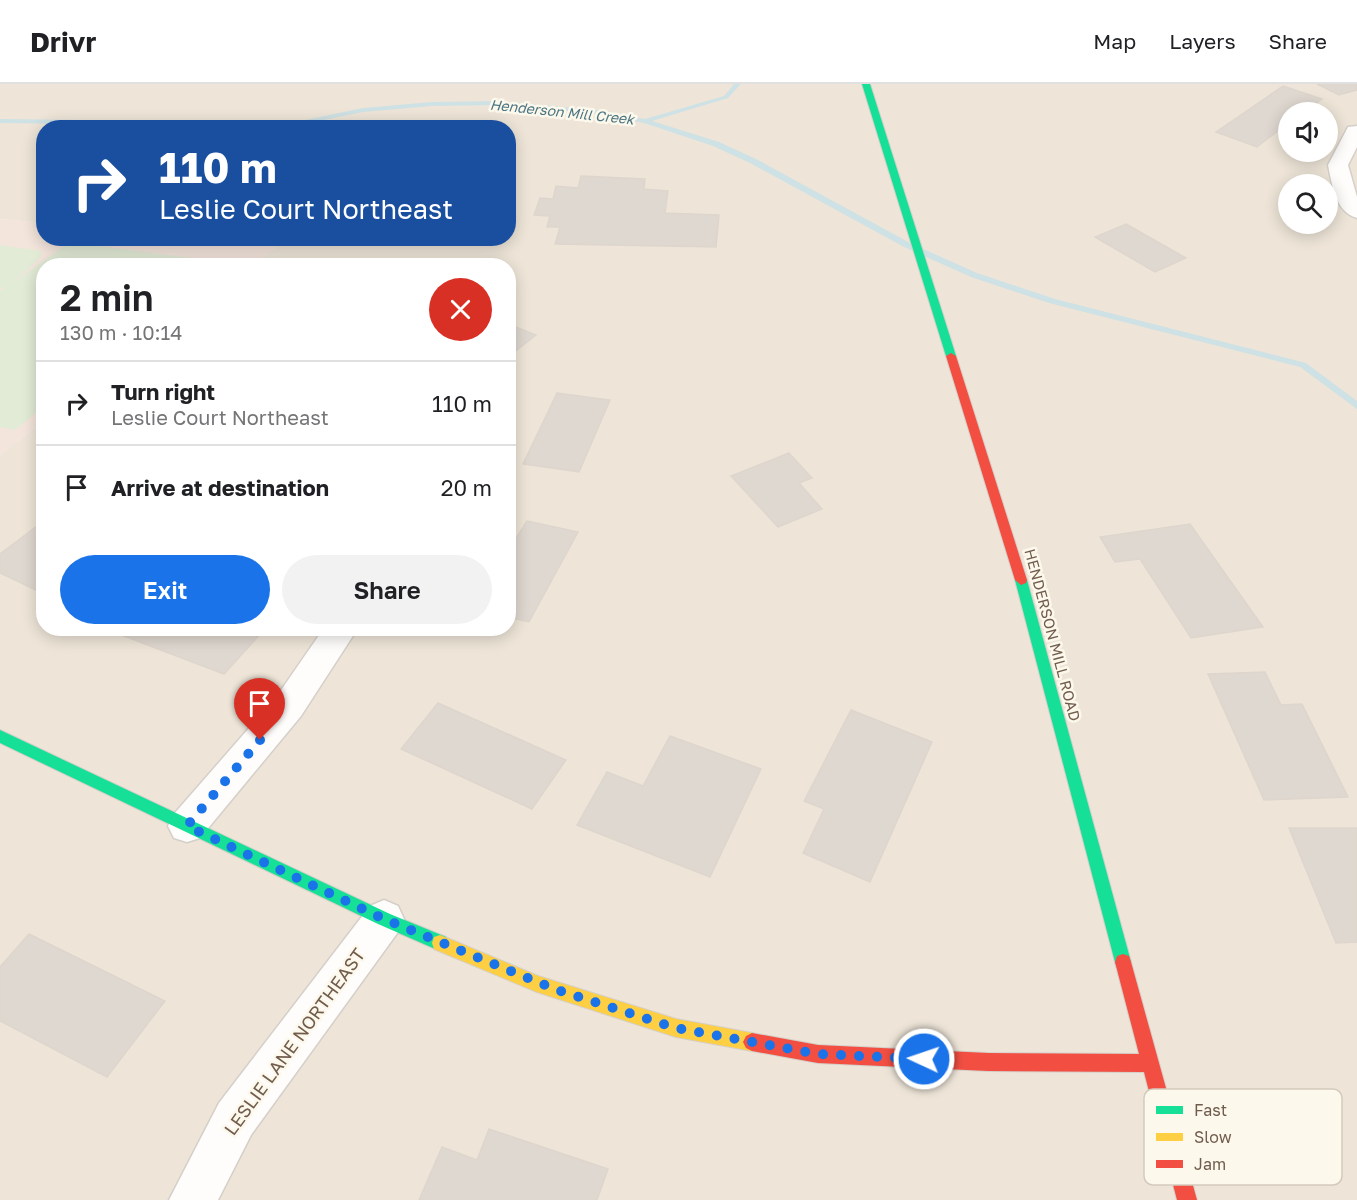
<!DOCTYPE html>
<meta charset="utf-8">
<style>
:root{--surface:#fff;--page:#f2f2f2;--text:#202124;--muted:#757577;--line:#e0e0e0;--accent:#1a73e8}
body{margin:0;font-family:"Golos Text",sans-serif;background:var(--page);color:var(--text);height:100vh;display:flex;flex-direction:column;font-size:22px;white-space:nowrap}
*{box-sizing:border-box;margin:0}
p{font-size:20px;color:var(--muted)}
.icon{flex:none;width:33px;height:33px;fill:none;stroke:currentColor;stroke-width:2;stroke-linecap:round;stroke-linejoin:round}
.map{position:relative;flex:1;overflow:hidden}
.panel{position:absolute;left:36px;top:174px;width:480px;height:378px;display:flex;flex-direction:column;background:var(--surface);border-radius:24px;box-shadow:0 3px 15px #0003}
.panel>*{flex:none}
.banner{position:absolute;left:36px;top:36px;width:480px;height:126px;border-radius:24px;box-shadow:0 3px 15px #0003;background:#1a4fa0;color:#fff;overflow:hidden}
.buttons{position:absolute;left:1278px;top:18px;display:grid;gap:12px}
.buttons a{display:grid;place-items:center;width:60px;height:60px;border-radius:50%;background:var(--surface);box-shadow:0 3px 15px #0003;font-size:30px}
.pin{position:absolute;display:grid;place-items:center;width:51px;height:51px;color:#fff;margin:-62px -26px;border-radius:50% 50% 50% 0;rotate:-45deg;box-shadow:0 0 6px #0007}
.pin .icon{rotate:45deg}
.me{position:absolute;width:66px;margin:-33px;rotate:273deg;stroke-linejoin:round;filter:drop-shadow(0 0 4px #0008)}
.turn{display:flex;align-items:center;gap:21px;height:126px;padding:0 24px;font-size:27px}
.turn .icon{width:78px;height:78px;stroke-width:2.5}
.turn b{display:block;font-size:42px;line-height:51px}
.round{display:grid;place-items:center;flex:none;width:63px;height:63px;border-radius:32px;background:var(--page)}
.summary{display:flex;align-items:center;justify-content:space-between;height:102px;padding:0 24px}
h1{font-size:36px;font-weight:600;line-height:45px}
.cta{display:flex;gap:12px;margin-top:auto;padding:12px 24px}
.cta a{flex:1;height:69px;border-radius:36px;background:var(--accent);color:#fff;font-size:24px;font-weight:600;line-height:69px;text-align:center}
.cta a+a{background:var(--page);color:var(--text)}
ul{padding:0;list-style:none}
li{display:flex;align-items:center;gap:18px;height:84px;padding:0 24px;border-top:2px solid var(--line)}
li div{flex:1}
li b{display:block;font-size:22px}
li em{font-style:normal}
header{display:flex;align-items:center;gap:36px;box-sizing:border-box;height:84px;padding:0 30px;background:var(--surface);border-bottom:2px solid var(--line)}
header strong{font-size:28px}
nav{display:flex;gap:33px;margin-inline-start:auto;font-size:21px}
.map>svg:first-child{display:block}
</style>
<header>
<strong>Drivr</strong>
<nav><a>Map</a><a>Layers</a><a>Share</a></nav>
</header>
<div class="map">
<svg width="1357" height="1116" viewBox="0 0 1357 1116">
<rect width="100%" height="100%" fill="#f6f2ea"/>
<path fill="#eee5d8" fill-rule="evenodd" d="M0,0H1357V1116H0V371L43,338L44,544H508V182L253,181L280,161L212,155L508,154V44H44L43,139L0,135ZM1288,28H1328V68H1288ZM1288,100H1328V140H1288Z"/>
<path fill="#f3e5dc" d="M0,135L43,139L44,154H212L281,161L253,181L44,182L43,338L0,371Z"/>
<path fill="#e2ebd6" d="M83,160L223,178L219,182H44L43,323L15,346L0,343V207L4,204L0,203V161L42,167L40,174L14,198L64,162Z"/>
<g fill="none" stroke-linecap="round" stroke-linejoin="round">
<path fill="#cee1e4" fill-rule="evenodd" d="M734,0H741L728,14L652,37L719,58L756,75L910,159L977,189L1055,215L1306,279L1357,317V325L1300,283L1049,219L971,193L904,163L750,79L713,62L644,39L596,30L499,21L432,22L363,28L284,44H267L363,24L432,18L499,17L596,26L645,35L724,12Z
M0,35L166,37L201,44L166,41L0,39Z"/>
</g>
<path fill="#dfd8d0" stroke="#ded6cd" stroke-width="1.5" d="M1317,0H1357V6L1339,11Z
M1283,2L1322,15L1303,28H1288V39L1257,63L1216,48Z
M581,92L645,95L644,105L668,107L665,129L719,131L716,163L555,160L560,143H547L550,132L534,131L540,114L553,115L556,102L578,104Z
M1126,140L1186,174L1155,188L1095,153Z
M508,240L536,251L508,273Z
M557,309L610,316L579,388L523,380Z
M789,369L812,394L799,399L822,425L778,443L731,392Z
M527,437L578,448L529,538L508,533V467Z
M1190,440L1263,543L1191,554L1140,475L1115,478L1100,453Z
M37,442L44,445V510L0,489V470Z
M103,544H257L263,547L224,590Z
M1265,588L1281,621L1302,620L1348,713L1264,716L1208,590Z
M438,619L566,676L532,725L401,665Z
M851,626L932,658L870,798L803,769L824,725L804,717Z
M670,652L761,685L710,793L577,741L607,688L643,702Z
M1289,744H1357V858L1336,859Z
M29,850L165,917L107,993L0,937V883Z
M489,1045L608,1085L597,1116H419L442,1063L477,1076Z"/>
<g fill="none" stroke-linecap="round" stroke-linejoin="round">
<defs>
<path id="street" d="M1357,42V63L1348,81L1357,113V134C1335,128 1332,100 1328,81L1348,43Z
M324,544H358L301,632L200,754L187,758L174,754L168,742L174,730L277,612Z
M384,816L398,822L404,835L398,848L251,1051L218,1116H169L219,1019L370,822Z"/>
<path id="fast" d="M862,0H870L956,272L955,274L951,275L946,272Z
M1021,491L1027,496L1131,878L1129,884L1123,886L1117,884L1115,878L1015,496Z
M0,646L390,830L446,853L448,859L446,865L440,867L378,840L0,659Z"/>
<path id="slow" d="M440,851L538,892L676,935L752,949L758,952L761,958L758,964L752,967L676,953L537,908L434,865L432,859L434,853Z"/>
<path id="jam" d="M951,269L956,272L1027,496L1026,499L1021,501L1015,496L946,272Z
M1123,870L1129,872L1131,878L1197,1116H1177L1144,988L988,987L818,979L752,967L746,964L743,958L746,952L752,949L818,961L988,969L1139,970L1115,878L1117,872Z"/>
</defs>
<use href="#street" stroke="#d5cfc9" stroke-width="3"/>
<use href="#fast" stroke="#d5cfc8" stroke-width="2"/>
<use href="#slow" stroke="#d5cfc8" stroke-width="2"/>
<use href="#jam" stroke="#d5cfc8" stroke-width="2"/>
<use href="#street" fill="#fefdfc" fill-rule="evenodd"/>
<use href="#fast" fill="#16e098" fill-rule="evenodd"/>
<use href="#slow" fill="#ffcf43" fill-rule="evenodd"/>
<use href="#jam" fill="#f24e42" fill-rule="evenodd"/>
</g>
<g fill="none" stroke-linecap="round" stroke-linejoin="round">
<path stroke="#1a73e8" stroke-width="10" stroke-dasharray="0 18" d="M260,656L187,742L384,835L557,906L676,944L818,970L924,975"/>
</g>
<g text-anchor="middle" stroke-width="5" stroke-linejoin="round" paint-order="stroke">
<g font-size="14" font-style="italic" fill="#497482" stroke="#fdf8ec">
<text transform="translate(562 28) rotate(6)" y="5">Henderson Mill Creek</text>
</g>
<g font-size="15" fill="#715d4d" stroke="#fdf8ec">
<text transform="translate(1052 551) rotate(75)" y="5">HENDERSON MILL ROAD</text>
</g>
<g font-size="18" fill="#715d4d" stroke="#fdf8ec">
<text transform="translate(295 958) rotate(-54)" y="6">LESLIE LANE NORTHEAST</text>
</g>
</g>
<rect x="1144" y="1005" width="198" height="96" rx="9" fill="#fdf8ec" stroke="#d3cabc" stroke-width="1.5"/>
<rect x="1156" y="1022" width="27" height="8" fill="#16e098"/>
<rect x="1156" y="1049" width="27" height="8" fill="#ffcf43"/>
<rect x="1156" y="1076" width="27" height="8" fill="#f24e42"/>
<g font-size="16" fill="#715d4d">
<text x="1194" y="1032">Fast</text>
<text x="1194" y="1059">Slow</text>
<text x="1194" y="1086">Jam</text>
</g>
</svg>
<div class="buttons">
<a><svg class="icon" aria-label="sound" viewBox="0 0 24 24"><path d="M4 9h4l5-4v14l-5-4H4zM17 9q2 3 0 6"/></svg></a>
<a><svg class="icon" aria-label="search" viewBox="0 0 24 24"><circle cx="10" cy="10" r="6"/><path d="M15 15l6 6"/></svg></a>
</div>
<div class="pin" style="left:260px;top:656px;background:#d93025"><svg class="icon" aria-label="arrive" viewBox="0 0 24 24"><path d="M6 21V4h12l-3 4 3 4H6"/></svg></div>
<svg class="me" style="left:924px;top:975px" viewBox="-20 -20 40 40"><circle r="17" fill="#1a73e8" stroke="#fff" stroke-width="3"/><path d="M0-11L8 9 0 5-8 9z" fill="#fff"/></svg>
<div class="banner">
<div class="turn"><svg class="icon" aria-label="right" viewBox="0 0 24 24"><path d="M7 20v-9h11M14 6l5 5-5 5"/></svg><div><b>110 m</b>Leslie Court Northeast</div></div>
</div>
<section class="panel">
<div class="summary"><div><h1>2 min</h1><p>130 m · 10:14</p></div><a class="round" style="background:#d93025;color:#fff"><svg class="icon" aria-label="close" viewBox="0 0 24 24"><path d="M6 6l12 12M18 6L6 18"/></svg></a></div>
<ul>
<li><svg class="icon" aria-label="right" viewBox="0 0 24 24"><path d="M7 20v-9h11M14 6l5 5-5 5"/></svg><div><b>Turn right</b><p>Leslie Court Northeast</p></div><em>110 m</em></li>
<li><svg class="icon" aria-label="arrive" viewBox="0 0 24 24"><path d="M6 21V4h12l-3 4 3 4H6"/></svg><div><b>Arrive at destination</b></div><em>20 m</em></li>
</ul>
<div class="cta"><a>Exit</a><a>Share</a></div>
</section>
</div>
